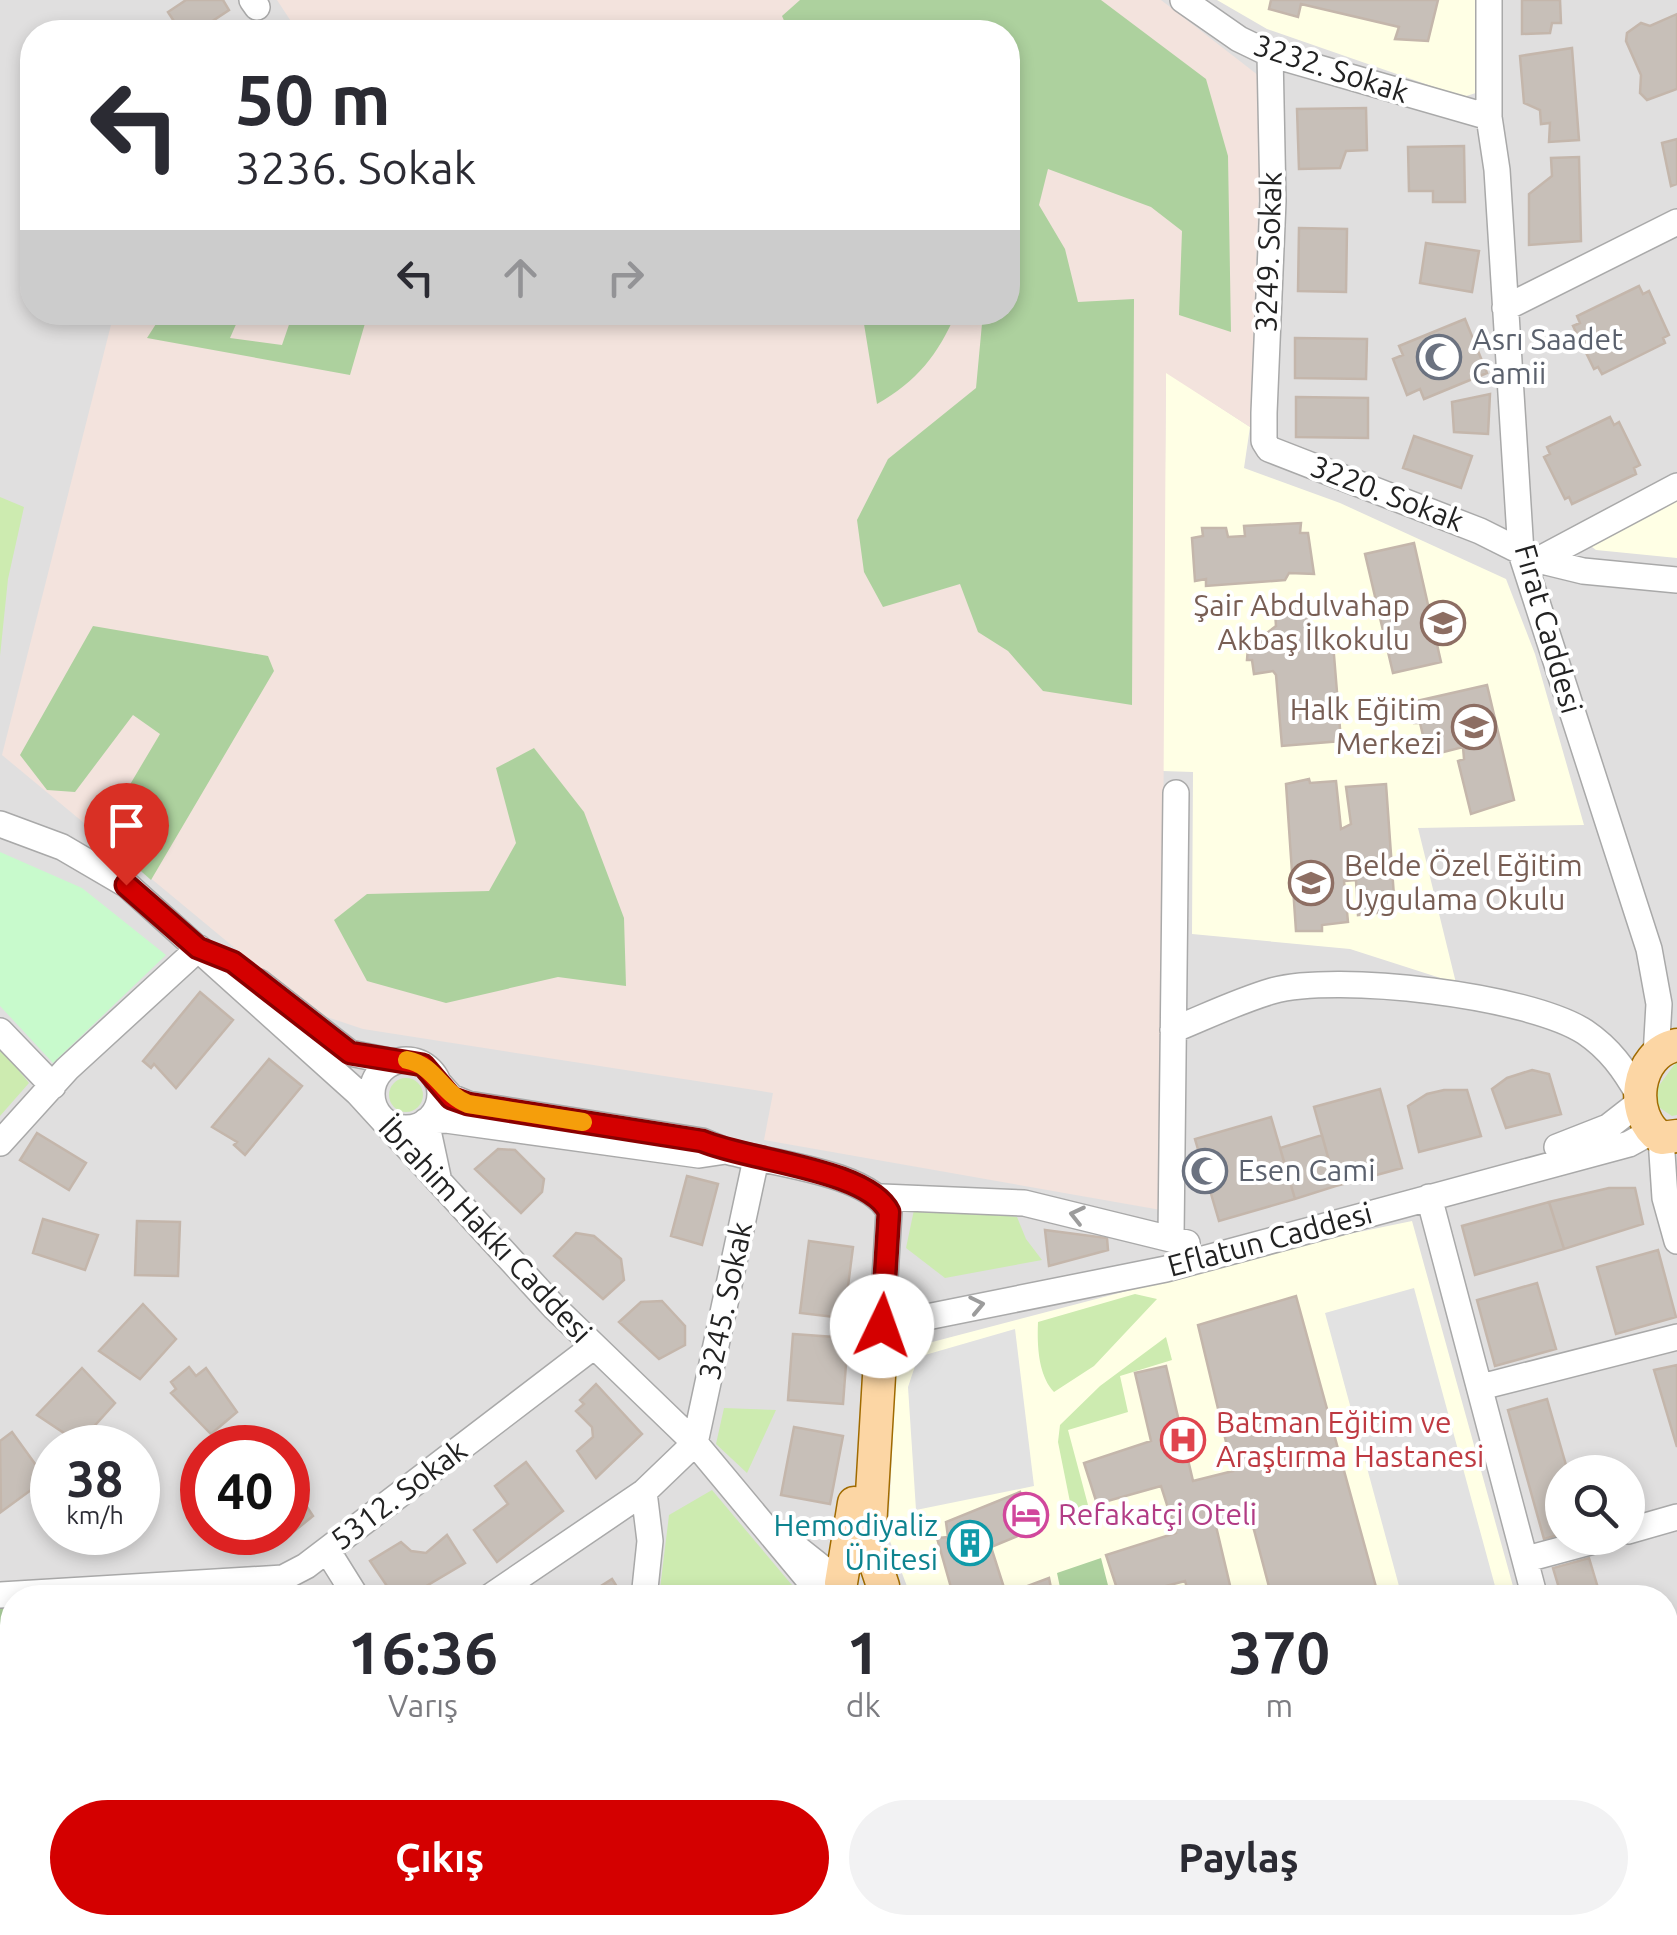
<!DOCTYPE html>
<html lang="tr">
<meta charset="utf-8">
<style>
:root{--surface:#fff;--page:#f2f2f3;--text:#2b2b33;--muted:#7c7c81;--accent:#d40000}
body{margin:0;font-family:Ubuntu,sans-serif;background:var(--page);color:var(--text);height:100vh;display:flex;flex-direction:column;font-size:38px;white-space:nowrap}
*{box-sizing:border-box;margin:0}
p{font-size:32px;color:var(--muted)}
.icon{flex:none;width:55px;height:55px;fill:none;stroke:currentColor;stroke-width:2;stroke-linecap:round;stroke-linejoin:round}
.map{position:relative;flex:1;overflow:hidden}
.sheet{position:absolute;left:0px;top:1585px;width:1678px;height:350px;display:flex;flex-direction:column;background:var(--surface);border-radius:40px 40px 0 0;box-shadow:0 5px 15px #0003}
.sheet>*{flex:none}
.top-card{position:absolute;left:20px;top:20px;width:1000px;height:305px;border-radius:40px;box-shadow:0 5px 15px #0003;background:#fff;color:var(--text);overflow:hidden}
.fabs{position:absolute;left:1545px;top:1455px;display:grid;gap:20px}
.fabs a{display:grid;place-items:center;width:100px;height:100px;border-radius:50%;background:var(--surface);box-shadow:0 5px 15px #0003;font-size:50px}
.speed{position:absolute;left:30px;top:1425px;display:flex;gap:20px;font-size:50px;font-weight:700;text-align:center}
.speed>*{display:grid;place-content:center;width:130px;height:130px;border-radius:50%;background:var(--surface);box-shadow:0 5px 15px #0003;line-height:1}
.speed small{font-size:25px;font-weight:400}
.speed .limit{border:15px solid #d22;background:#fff;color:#111}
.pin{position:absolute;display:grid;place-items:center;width:85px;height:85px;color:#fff;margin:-102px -42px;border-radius:50% 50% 50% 0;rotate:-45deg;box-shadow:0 0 10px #0007}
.pin .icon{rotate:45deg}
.me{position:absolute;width:110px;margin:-55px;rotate:3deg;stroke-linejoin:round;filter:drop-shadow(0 0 8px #0008)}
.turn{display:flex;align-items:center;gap:35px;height:210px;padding:0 50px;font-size:45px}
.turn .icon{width:130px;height:130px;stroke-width:2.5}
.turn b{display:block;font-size:70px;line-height:85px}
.lanes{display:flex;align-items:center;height:95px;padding:0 50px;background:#0003;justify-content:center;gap:50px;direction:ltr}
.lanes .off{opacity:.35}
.eta{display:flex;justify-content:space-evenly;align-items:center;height:170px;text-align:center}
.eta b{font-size:60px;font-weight:600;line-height:70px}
.action{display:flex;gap:20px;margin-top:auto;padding:20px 50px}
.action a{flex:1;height:115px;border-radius:60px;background:var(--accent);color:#fff;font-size:40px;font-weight:600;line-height:115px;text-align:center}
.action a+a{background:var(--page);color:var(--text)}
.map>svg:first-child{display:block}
</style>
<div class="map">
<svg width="1677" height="1935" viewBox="0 0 1677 1935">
<rect width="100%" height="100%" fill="#f2efe9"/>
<path fill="#e0dfdf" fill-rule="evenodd" d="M0,0H1677V1935H0ZM32,32H1008V312H32ZM52,1448H138V1532H52ZM202,1448H288V1532H202ZM1562,1472H1628V1538H1562ZM12,1598H1665V1922H12Z"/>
<path fill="#ffffe5" d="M1217,0H1475L1479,92L1463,97L1267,29Z
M1166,372L1250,427L1244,468L1340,503L1506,579L1535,654L1584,825L1418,828L1456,983L1350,949L1192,934L1193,772L1162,771Z
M1677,496V558L1596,550L1588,544Z
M1412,1221L1516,1597H917L908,1589L888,1536L896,1372L917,1346L1325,1239Z
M1602,1922L1605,1935H1267L1254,1923Z"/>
<path fill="#f3e3dd" d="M277,0H1161L1263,79L1250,427L1166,373L1161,1210L764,1140L773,1093L363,1029L312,1012L2,755L114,313L1008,312V32H298Z"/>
<path fill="#eef0d5" d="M12,1907V1922H389L400,1935H0V1916Z"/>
<path fill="#cdebb0" d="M0,497L24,507L8,579L0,656Z
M0,1047L29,1083L0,1116Z
M1677,1061V1115L1672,1116L1657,1106L1655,1091Z
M389 1095a17 17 0 1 1 34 0a17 17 0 1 1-34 0Z
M915,1205L1017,1217L1026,1239L1042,1260L945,1278L906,1248Z
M1135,1294L1157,1299L1094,1366L1054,1392C1038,1375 1037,1345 1038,1322Z
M1166,1337L1172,1360L1120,1376L1128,1412L1068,1430L1088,1505L1072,1512L1058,1442L1060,1425L1100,1386Z
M724,1408L776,1410L747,1473L716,1444Z
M712,1490L802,1597H659L669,1515Z"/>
<path fill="#add19e" d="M800,0H1101L1206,79L1228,156L1231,332L1179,315L1182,231L1151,207L1048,169L1039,205L1065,249L1078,302L1134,299L1132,705L1043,691L1008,651L978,632L960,584L883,607L864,572L857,520L888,459L976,388L983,313L1008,312V32H789L782,16Z
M163,313H241L230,338L282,345L293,313H368L350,375L147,338Z
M853,313H956C938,355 917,381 877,404L864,324Z
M93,626L268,656L274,671L151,880L100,835L160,734L133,715L75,792L47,790L20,755Z
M534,748L584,812L624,918L626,986L558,977L446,1003L367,981L334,920L367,894L489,891L516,843L496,768Z
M1101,1558L1111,1597H1062L1057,1573Z
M0,1603L12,1622V1874L0,1881Z"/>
<path fill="#c8facc" d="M0,852L82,888L166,955L53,1063L0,1006Z
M1088,1923H1179L1192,1935H1090Z"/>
<path fill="#e2e2e2" d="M1414,1288L1498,1597H1402L1325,1313Z
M1015,1329L1034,1486L916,1510L908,1387L918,1357Z"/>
<path fill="#c7bfb8" stroke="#c4b6ab" stroke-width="2.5" d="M186,0H223L229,10L196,32H181L168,12Z
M1271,0H1438L1428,41L1395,39L1399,27L1301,4L1298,17L1269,9Z
M1522,0H1560L1561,23H1552L1550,33L1522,34Z
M1677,14V89L1647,100L1640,93L1641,75L1626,41L1627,33L1641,23L1650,26Z
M1572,48L1579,140L1549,142L1550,123L1541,124L1540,110L1524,103L1520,56Z
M1366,108L1367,150L1346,151L1340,168L1299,169L1297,109Z
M1677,139V184L1671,186L1662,143Z
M1464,146L1465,202H1433V191H1409L1408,147Z
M1579,157L1581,241L1529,245V194L1552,176L1551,158Z
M1299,228L1347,229L1346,292L1298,291Z
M1426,243L1479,251L1472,292L1420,283Z
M1639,286L1643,294L1649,291L1669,335L1663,338L1665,343L1602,374L1598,367L1594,369L1573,326L1580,323L1577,316Z
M1465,319L1487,373L1424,399L1420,389L1407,395L1393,359L1403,355L1399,346Z
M1295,338L1367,339L1366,379L1295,378Z
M1490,394L1488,434L1454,432L1452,402Z
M1296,397L1368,398V438L1296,437Z
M1610,417L1614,425L1619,422L1640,465L1634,468L1636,474L1572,504L1569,497L1565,499L1544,457L1550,454L1547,447Z
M1414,436L1472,456L1461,488L1403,468Z
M1301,523L1300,533H1308L1314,574L1289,573L1285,580L1206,586V579L1195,581L1192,538L1203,536L1202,528H1226L1228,537L1245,536L1244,526Z
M1414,543L1441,662L1393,673L1365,554Z
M1290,608L1308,612L1311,645L1333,643L1341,741L1282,746L1276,675L1273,671L1254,674L1252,660H1247L1249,635L1267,633L1276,626L1275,612Z
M1487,685L1514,800L1471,814L1458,761L1464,759L1463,747L1428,756L1420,723H1414L1408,703Z
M1309,779L1310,783L1336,781L1341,829L1351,824L1346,787L1386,784L1395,911L1358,915L1356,880L1344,881L1348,922L1322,925V931H1296L1286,784Z
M200,992L233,1020L176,1088L154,1064L151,1068L143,1061Z
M269,1059L302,1086L245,1155L234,1145L237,1142L212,1127Z
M1532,1070L1549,1074L1561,1114L1506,1128L1492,1089L1507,1078Z
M1380,1089L1402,1168L1336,1186L1314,1107Z
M1444,1090H1467L1481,1136L1419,1152L1408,1106L1427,1094Z
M1271,1117L1295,1199L1219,1221L1195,1139Z
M37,1133L86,1163L69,1190L20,1160Z
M1322,1135L1336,1186L1295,1199L1280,1148Z
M498,1149L515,1150L544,1179L542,1192L521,1213L475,1169Z
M687,1176L718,1184L702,1245L671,1236Z
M1609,1188H1635L1643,1224L1564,1249L1549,1202Z
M1549,1202L1564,1249L1475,1275L1462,1226Z
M43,1219L98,1235L85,1270L33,1253Z
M137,1221L180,1222L178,1276L135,1275Z
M1045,1230L1107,1238L1108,1250L1049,1266Z
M576,1233L594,1236L621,1259L624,1280L603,1299L554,1256Z
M809,1241L853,1247L844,1318L800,1313Z
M1658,1250L1676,1317L1616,1334L1597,1267Z
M1537,1283L1556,1349L1495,1366L1477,1300Z
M1296,1296L1379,1598H1272L1249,1511L1215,1522L1233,1598H1190L1185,1581L1120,1598L1106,1555L1176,1533L1161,1486L1097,1504L1084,1463L1151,1441L1135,1373L1166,1366L1193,1481L1233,1471L1198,1325Z
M662,1301L685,1326V1345L659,1359L619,1322L641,1302Z
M143,1304L176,1339L140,1379L99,1351Z
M793,1334L848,1338L843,1404L788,1400Z
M1677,1365V1447L1654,1370Z
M189,1367L196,1376L206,1368L237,1412L211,1434L171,1393L176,1389L171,1382Z
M82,1368L115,1403L79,1443L37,1415Z
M596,1384L642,1434L596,1478L577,1451L593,1437L592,1427L576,1411L584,1404L580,1400Z
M1547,1399L1568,1472H1562V1534L1544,1539L1508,1410Z
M794,1427L843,1436L830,1504L781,1495Z
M12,1432L46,1479L1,1512L0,1441Z
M526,1462L563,1511L497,1562L474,1530L508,1504L495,1486Z
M288,1478L313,1516L287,1537L283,1532H288Z
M1020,1492L1035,1529L991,1547L1006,1594L1049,1578L1053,1598H954L937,1538L948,1537L946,1522Z
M447,1535L465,1563L406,1598H395L370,1561L401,1542L411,1551L426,1553Z
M1589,1558L1601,1598H1562L1553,1568Z
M612,1579L624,1598H582Z
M1668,1798L1671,1803L1677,1799V1851L1670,1855L1665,1845Z
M532,1922H593L592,1935H531Z
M639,1922H687L686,1935H637Z
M721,1922H781L780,1935H720Z
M866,1922H951L950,1935L866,1931Z
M990,1922H1045L1043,1935H988Z
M1322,1922H1477L1472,1930L1475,1935H1402L1369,1929L1341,1935Z"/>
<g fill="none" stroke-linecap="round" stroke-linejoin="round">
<defs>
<path id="minor" d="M252,0L257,7
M1183,0L1239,39L1270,54L1489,117
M1489,0V117L1497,170L1521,553L1649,949L1659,1004L1656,1056
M1270,54L1273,201L1264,413V441L1269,449L1480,531L1538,560L1583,571L1677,580
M1505,308L1677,222
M1538,560L1677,486
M0,824L62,847L127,885L358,1093L555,1308L695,1443L824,1598
M259,982L350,1053L394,1062
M1173,1030C1205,1017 1238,1001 1272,991C1337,973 1528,995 1585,1032C1610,1049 1624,1069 1639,1095
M0,1031L53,1086
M372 1094a34 34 0 1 1 68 0a34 34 0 1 1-68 0Z
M437,1081L451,1097L468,1104L702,1141L726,1151L699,1155L446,1120L426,1121L438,1177
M1661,1138L1665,1198L1677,1241
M0,1143L67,1069L199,948
M1557,1147L1608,1127L1640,1102
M726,1151C769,1163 870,1172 889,1212L882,1326L1166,1269L1629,1144L1651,1132
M882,1197L1024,1203L1187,1243
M1429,1197L1535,1598
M1171,1237L1176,793
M1481,1387L1677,1337
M644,1492L650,1541L644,1598
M1628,1531L1677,1517
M778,1533L841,1583
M327,1550L357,1598
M1527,1559L1605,1538
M0,1595L283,1578L306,1566L594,1346
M488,1598L644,1492L695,1443L756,1159
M1665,1714L1677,1711
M1665,1905L1677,1900
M1072,1922L1073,1935
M1218,1922L1231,1935
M501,1935L502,1922
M606,1935L608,1922"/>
<path id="major" d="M1677,1045C1635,1053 1628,1116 1661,1138L1677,1136
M882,1326L869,1544L883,1586
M841,1583L854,1503
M811,1935L812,1922"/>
</defs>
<use href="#minor" stroke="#a9a9a9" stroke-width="28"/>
<use href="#major" stroke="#a06b00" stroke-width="35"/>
<use href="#minor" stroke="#fff" stroke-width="25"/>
<use href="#major" stroke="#fcd6a4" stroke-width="32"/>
</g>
<defs><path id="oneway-chevron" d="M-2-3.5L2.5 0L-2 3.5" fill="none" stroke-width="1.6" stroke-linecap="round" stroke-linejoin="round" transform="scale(2.5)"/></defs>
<g stroke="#9c9c9c">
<use href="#oneway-chevron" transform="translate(1077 1215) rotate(-167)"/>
<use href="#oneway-chevron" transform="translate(977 1305) rotate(-12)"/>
</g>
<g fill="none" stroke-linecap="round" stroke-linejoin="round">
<defs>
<path id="route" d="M126,885L198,948L233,962L350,1053L423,1065L451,1098L468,1104L702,1141C749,1161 868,1169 889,1212L882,1326"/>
</defs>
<use href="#route" stroke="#8a0000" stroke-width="25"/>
<use href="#route" stroke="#d40000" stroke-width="18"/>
<path stroke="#f59e0b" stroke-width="18" d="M407,1060C435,1065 442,1094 468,1104L583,1122"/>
</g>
<defs>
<symbol id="mosque-ring" viewBox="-11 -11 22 22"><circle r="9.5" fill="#fff" stroke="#6b7280" stroke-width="1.5"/><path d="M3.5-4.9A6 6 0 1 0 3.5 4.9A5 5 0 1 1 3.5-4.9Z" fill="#6b7280"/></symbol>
<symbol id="school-ring" viewBox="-11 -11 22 22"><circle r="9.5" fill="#fff" stroke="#8d6e63" stroke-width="1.5"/><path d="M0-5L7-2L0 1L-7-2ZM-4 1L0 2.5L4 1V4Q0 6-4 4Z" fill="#8d6e63"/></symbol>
<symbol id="hospital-ring" viewBox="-11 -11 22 22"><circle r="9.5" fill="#fff" stroke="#e0444e" stroke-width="1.5"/><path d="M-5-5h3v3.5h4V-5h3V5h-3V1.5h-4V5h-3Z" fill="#e0444e"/></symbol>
<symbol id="hotel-ring" viewBox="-11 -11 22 22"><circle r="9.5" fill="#fff" stroke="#d1479c" stroke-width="1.5"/><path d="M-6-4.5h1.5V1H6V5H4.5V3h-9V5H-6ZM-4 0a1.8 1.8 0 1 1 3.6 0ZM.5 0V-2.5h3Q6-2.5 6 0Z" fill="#d1479c"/></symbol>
<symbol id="building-ring" viewBox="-11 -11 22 22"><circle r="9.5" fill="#fff" stroke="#0f9aa8" stroke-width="1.5"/><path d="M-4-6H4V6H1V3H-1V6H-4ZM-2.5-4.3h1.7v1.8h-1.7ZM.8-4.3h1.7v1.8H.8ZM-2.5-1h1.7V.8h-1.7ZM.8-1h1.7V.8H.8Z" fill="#0f9aa8"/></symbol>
</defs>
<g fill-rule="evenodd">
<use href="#mosque-ring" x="1414" y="332" width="50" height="50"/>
<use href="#school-ring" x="1418" y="598" width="50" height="50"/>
<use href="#school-ring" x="1449" y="702" width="50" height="50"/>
<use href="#school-ring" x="1286" y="858" width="50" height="50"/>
<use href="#mosque-ring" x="1180" y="1146" width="50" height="50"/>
<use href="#hospital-ring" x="1158" y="1415" width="50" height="50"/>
<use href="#hotel-ring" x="1001" y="1490" width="50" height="50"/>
<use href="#building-ring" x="945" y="1518" width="50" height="50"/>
</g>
<g text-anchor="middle" stroke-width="8" stroke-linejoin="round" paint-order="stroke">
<g font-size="30" fill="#222" stroke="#fff">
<text transform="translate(1331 69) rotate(18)" y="10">3232. Sokak</text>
<text transform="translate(1269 252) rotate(-88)" y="10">3249. Sokak</text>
<text transform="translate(1387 494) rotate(21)" y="10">3220. Sokak</text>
<text transform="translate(1548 629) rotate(74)" y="10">Fırat Caddesi</text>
<text transform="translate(485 1230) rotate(47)" y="10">İbrahim Hakkı Caddesi</text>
<text transform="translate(1270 1240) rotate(-15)" y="10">Eflatun Caddesi</text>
<text transform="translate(726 1301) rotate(-78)" y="10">3245. Sokak</text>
<text transform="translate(399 1495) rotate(-37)" y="10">5312. Sokak</text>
</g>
<g font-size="30" fill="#5b616d" stroke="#fff" text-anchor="start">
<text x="1472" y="350">Asrı Saadet<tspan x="1472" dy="34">Camii</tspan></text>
<text x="1238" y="1181">Esen Cami</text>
</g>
<g font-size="30" fill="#785e54" stroke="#fff" text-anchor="end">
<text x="1410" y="616">Şair Abdulvahap<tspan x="1410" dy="34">Akbaş İlkokulu</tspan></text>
<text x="1442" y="720">Halk Eğitim<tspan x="1442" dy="34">Merkezi</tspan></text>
<text x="1344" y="876" text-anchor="start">Belde Özel Eğitim<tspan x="1344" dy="34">Uygulama Okulu</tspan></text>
</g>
<g font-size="30" fill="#be3a42" stroke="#fff" text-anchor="start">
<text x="1216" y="1433">Batman Eğitim ve<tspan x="1216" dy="34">Araştırma Hastanesi</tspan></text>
</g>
<g font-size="30" fill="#b23c85" stroke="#fff" text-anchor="start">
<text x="1058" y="1525">Refakatçi Oteli</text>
</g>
<g font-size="30" fill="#0d838f" stroke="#fff" text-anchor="end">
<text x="938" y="1536">Hemodiyaliz<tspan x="938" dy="34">Ünitesi</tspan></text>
</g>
</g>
</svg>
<div class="fabs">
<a><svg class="icon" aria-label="search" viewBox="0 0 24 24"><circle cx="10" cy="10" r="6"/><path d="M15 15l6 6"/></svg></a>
</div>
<div class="speed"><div>38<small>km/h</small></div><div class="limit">40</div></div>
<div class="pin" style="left:126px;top:885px;background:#d93025"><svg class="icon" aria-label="arrive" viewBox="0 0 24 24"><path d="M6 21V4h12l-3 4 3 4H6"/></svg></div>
<svg class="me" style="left:882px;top:1326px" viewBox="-20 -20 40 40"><circle r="19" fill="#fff"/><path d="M0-13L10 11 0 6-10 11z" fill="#d40000"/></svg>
<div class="top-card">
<div class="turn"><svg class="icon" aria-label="left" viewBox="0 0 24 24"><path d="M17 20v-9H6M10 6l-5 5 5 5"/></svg><div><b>50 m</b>3236. Sokak</div></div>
<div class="lanes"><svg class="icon" aria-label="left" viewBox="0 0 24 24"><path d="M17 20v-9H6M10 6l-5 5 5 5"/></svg><svg class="icon off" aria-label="ahead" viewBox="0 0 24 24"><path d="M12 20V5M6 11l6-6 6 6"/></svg><svg class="icon off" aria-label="right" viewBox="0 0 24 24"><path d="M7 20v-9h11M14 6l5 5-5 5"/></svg></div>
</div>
<section class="sheet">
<div class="eta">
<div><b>16:36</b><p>Varış</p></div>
<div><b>1</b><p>dk</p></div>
<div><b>370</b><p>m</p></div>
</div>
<div class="action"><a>Çıkış</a><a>Paylaş</a></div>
</section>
</div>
